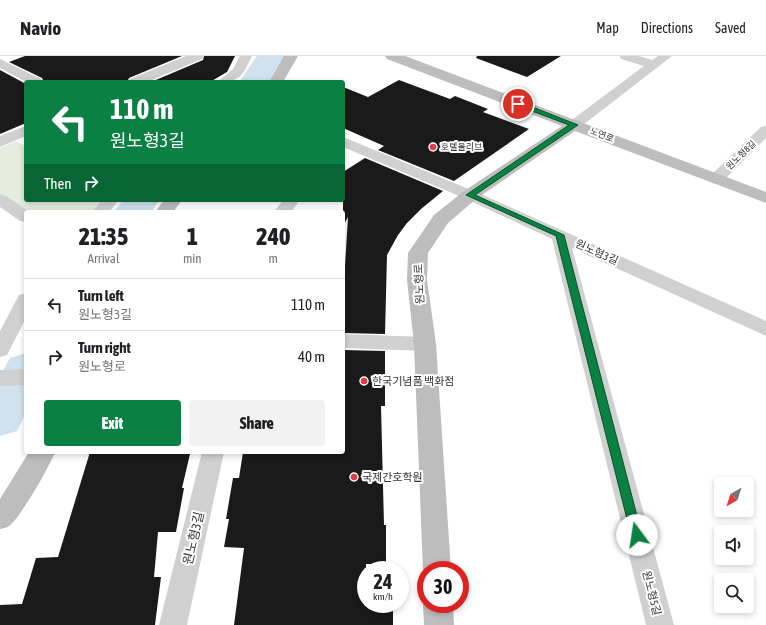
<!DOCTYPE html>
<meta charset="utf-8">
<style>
:root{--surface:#fff;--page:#f2f2f2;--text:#202124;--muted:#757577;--line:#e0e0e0;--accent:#0b8043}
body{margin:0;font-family:"Asap Condensed","Noto Sans KR",sans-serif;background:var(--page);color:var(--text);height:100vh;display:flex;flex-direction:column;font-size:15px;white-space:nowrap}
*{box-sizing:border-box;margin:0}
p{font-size:13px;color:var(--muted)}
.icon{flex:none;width:22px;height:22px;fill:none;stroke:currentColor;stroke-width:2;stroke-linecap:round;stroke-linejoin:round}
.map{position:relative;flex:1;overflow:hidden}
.sheet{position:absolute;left:24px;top:154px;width:321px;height:244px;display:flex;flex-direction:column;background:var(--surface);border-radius:4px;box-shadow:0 2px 6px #0003}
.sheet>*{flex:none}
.hud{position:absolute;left:24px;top:24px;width:321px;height:122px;border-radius:4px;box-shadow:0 2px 6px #0003;background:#0b8043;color:#fff;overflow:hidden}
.needle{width:26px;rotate:219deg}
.buttons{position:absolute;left:714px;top:421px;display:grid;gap:8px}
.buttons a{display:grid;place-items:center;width:40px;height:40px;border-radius:4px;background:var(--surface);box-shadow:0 2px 6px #0003;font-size:20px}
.speed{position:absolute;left:357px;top:505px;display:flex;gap:8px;font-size:20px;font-weight:700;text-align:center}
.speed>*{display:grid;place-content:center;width:52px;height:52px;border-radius:50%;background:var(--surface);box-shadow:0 2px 6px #0003;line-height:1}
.speed small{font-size:10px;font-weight:400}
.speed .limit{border:6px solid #d22;background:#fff;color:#111}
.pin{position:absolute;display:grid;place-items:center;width:34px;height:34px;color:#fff;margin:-17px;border:2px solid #fff;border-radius:50%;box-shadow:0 1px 4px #0007}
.me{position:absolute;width:44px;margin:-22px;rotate:346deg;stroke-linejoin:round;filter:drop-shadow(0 0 3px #0008)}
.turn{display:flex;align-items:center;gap:14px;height:84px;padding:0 20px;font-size:18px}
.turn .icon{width:52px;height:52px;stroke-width:2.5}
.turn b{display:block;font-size:28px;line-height:34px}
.then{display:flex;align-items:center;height:38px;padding:0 20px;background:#0003;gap:8px;font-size:15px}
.eta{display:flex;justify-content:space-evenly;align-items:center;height:68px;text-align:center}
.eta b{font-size:24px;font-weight:800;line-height:28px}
.button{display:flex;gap:8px;margin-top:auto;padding:8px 20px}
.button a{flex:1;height:46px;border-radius:4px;background:var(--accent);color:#fff;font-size:16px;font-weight:800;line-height:46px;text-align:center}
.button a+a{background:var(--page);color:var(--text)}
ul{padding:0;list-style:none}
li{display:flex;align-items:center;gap:12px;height:52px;padding:0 20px;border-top:1px solid var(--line)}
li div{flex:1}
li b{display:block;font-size:15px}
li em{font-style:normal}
header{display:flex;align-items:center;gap:24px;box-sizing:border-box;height:56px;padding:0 20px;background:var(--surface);border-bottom:1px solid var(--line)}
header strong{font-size:19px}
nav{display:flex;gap:22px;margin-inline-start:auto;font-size:14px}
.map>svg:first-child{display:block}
</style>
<header>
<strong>Navio</strong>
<nav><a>Map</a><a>Directions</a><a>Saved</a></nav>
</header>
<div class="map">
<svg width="766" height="569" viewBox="0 0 766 569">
<rect width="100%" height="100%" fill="#fff"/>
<path fill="#e6ecdf" d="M17,85L26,91V144H106L95,156H26L0,138V92Z"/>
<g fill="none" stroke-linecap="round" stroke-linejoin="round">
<path fill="#cfe2ee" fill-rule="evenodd" d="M257,0H285L269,26H239Z
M123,144H160L151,156H114Z
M26,297V357L17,375L0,380V320L10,302Z"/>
</g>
<path fill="#1a1a1a" d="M25,0H182L129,22L127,26H44L42,22L9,6Z
M204,0H235L227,16L210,26H151L203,4Z
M477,0H561L527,21L476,2Z
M0,14L26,28V67L0,78Z
M399,24L450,43L455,40L488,53L483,56L529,73L454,125L378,94L384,90L343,72V31L368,41Z
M365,102L443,135L421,153L407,167L398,179L387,199L385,278L343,277V242L348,161L343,170V116Z
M343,294L385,295V350H381L384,469H386V508H366V548H393V569H234L244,492L224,491L229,463H226L233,422H239L243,396H343Z
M90,396H179L190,398L182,432H184L176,476H158L154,521H161L155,569H0V549L22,548L36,502L58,501Z"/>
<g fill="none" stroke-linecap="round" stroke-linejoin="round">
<path fill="#d0d0d0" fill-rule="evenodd" d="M186,0H203L202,3L147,26H128L130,23Z
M240,0H252C242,20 241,26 217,26L233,13Z
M620,0H639L652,4L658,0H672L579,72L574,73L569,72L567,69L569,66L644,10L621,3Z
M0,3L41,23L43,26H26L0,12Z
M26,70V80L0,91V80Z
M766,70V82L722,126L716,128L710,126L708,123L710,120L761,71Z
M343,81L476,136L766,265V280L572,192L674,569H646L552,183L464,142L343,91Z
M0,138L6,140L30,156H26V166L20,165L0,151Z
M102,144H119L109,156H92Z
M283,144H300L291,156H274Z
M26,237V262L7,299L0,301V275L19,239Z
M343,278L425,281L432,283L435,288L432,293L425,295L343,292Z
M26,313V329L0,330V314Z
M202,396H224L187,569H159Z"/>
<path fill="#bdbdbd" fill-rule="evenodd" d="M284,0H298L283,26H269Z
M385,0H405L766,136V147L575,75L476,143L448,167L428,197L427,224L436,288L451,514H426V521L423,514L414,288L407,224L408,197L434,159L464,135L562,70L387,3Z
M164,144H182L173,156H155Z
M29,396H55C51,408 19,464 9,470C6,472 3,472 0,473V443Z
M426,542V548H453L454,569H424L423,548Z"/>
</g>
<path fill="#0b8043" stroke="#07532c" d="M516,46H520L578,69L475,139L564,179L642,479L641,482L637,484L633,482L631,479L556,180L466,139L569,69L516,49Z"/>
<g fill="#e63946" stroke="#fff" stroke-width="1.5">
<circle cx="433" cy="91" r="4"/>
<circle cx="364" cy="325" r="4"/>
<circle cx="354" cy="421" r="4"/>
</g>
<g text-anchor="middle" stroke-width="4" stroke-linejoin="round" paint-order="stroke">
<g font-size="9" fill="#333" stroke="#fff">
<text transform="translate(602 79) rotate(21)" y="3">노연로</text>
<text transform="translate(741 99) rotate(-44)" y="3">원노형8길</text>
</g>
<g font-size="9" fill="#333" stroke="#fff" text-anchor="start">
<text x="441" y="94">호텔올리브</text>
</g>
<g font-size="11" fill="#333" stroke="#fff">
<text transform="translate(597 196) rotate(24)" y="4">원노형3길</text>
<text transform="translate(419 228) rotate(-93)" y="4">원노형로</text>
<text transform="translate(652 537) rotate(76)" y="4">원노형5길</text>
</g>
<g font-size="11" fill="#333" stroke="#fff" text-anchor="start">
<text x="372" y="329">한국기념품 백화점</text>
<text x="362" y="425">국제간호학원</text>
</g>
<g font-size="13" fill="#333" stroke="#fff">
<text transform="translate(193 482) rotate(-77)" y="5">원노형3길</text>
</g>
</g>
</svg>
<div class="buttons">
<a><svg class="needle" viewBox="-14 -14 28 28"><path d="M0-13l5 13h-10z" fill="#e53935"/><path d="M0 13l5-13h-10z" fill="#757577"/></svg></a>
<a><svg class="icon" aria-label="sound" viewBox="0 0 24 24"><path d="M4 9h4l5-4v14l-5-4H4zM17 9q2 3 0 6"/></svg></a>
<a><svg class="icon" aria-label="search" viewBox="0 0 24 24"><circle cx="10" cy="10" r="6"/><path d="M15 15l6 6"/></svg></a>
</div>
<div class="speed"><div>24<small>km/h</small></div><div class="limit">30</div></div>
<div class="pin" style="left:518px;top:48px;background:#d93025"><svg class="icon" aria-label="arrive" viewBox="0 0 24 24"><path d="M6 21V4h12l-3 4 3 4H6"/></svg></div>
<svg class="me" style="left:637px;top:479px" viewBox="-20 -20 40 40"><circle r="19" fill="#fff"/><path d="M0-13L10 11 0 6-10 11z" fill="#0b8043"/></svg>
<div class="hud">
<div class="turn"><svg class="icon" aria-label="left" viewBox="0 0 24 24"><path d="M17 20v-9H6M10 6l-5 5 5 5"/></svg><div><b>110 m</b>원노형3길</div></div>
<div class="then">Then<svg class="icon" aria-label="right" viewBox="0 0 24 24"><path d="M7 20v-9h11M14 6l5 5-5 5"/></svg></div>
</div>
<section class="sheet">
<div class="eta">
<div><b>21:35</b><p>Arrival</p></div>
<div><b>1</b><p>min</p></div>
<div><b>240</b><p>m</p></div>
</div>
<ul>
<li><svg class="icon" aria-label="left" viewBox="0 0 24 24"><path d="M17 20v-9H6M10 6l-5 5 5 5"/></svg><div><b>Turn left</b><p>원노형3길</p></div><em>110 m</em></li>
<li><svg class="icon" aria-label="right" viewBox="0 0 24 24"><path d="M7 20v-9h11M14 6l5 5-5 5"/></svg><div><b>Turn right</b><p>원노형로</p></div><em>40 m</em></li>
</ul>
<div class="button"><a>Exit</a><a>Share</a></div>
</section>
</div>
